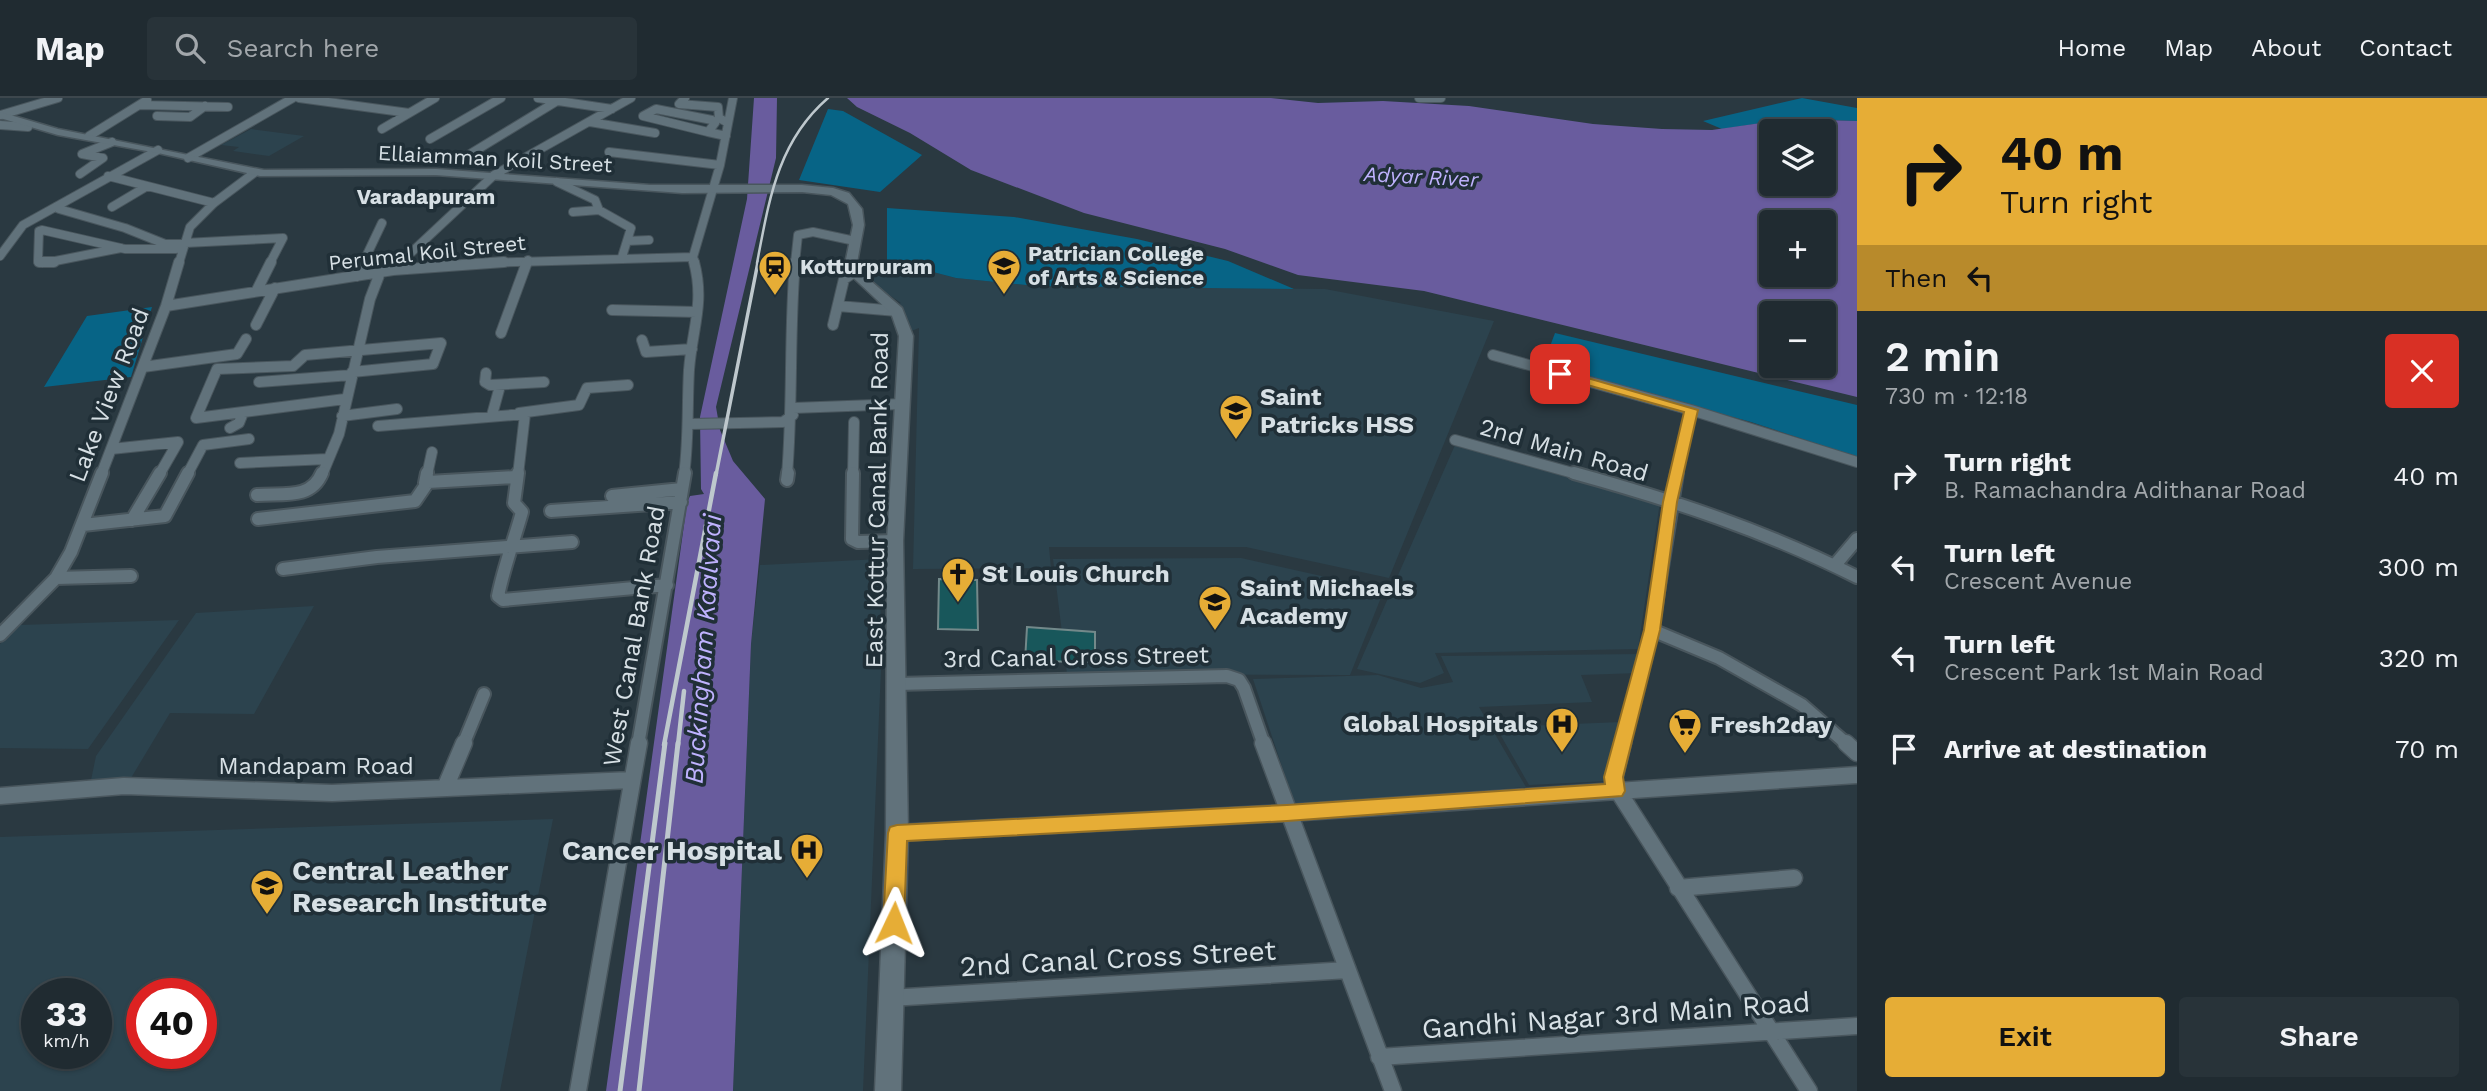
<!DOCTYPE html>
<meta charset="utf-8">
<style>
:root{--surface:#202b31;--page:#283339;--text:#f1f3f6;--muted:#a2a7ab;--line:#3d474d;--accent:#e6ad36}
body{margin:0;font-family:"Work Sans",sans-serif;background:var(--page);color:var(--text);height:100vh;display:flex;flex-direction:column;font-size:26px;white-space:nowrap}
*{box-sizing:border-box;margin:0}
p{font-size:23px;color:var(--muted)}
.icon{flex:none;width:38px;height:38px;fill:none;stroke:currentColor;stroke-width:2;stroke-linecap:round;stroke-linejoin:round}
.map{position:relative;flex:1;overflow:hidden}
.panel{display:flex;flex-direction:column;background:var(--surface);width:630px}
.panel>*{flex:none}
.top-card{background:#e6ad36;color:#111;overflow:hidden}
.controls{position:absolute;left:1759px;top:21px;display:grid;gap:14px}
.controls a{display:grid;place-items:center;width:77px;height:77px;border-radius:7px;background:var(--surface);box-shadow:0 2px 5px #0004,0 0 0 2px var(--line);font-size:35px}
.speed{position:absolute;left:21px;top:880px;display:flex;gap:14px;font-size:35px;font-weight:700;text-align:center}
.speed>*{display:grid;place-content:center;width:91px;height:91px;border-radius:50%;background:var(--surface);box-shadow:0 2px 5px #0004,0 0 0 2px var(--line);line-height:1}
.speed small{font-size:18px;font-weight:400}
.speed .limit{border:10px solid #d22;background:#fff;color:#111}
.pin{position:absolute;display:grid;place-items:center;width:60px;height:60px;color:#fff;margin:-30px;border-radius:14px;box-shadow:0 4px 10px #0006}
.me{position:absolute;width:77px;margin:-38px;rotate:2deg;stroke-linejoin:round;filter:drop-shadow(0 0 5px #0008)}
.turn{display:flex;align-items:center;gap:24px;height:147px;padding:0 28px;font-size:32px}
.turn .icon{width:91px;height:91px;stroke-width:2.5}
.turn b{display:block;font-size:49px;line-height:60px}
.then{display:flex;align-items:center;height:66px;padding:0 28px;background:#0003;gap:14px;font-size:26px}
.round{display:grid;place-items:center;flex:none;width:74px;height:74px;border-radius:7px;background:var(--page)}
.head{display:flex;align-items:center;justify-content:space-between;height:119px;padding:0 28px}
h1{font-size:42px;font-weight:600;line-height:52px}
.primary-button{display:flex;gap:14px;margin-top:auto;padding:14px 28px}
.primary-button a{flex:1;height:80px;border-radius:7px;background:var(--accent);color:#111;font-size:28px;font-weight:600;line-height:80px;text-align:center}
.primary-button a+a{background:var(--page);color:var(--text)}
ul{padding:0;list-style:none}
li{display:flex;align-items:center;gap:21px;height:91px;padding:0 28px}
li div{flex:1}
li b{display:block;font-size:26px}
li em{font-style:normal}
header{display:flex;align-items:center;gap:42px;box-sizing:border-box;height:98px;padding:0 35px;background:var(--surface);border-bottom:2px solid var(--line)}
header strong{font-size:33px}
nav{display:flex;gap:38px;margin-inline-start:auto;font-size:24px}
.search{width:490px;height:63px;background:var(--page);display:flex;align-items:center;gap:18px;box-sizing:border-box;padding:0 24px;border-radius:7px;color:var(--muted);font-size:26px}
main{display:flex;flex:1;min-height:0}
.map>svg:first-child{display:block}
</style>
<header>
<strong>Map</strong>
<div class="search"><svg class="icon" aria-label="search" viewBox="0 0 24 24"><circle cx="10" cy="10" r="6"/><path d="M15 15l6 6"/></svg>Search here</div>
<nav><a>Home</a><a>Map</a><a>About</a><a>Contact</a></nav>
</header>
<main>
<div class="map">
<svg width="1857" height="993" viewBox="0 0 1857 993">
<rect width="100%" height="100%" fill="#2a3941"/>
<path fill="#2c434e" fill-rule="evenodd" d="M251,31L304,38L269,58L233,53L239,49L221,47Z
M887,162L956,180L1036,188L1325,191L1494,223L1389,480L1246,449H1049L1051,470L913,471L919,230L911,233L896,207L901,205L861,178Z
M1455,347L1660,404L1638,551L1435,555L1444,575L1420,585L1357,571Z
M1241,460L1384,492L1350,577L1067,576L1053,461Z
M880,461L881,571L863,993H733L751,546L760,467Z
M314,508L254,616L170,615L128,685L90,687L96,658L196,515Z
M179,522L88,651L0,650V546L19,527Z
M1643,556L1639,575L1581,577L1592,604L1479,609L1526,689L1295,708L1253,581L1378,577L1421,590L1453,584L1441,558Z
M1621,624L1607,683L1529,687L1496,629Z
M553,721L500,993H0V739ZM37,896H96V956H37ZM142,896H201V956H142Z"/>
<path fill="#076486" d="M1802,0L1857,10V23L1788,21L1722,31L1703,23Z
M828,11L843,13L922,57L880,94L799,82Z
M887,110L1014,119L1137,141L1228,163L1294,191L1036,188L956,180L887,162Z
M152,209L131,279L44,289L87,218Z
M1555,235L1857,307V359L1751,324L1543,267Z"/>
<path fill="#695c9e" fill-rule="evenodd" d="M754,0H777L776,60L716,309L720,332L733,363L765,401L751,546L733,993H606L687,405L690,398L704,396L701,391L700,319L747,101Z
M847,0H1271L1318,5L1383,3L1469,8L1593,26L1662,31L1712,32L1788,21L1857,23V299L1424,193L1298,177L1225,151L1084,115L971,72L910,35L857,9ZM1771,33H1824V86H1771ZM1771,124H1824V177H1771ZM1771,215H1824V268H1771Z"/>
<path fill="#18575b" stroke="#73898a" stroke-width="2" d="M939,481L977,482L978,532L938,531Z
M1027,529L1095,534V564L1025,563Z"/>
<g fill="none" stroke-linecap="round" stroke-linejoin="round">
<defs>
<path id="street-far3" d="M299,0L409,15
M538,0L612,11
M685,0L679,6L718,9L719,20L728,25
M1419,0H1441
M140,7L228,9
M656,11L712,22L715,25L708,34L643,18Z
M1,17L58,0
M157,18L190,19L205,8
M590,24L655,35
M0,27L28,29
M382,31L435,0
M708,34L726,38
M89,38L147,2
M430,41L501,0
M609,54L720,67
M470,56L557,3
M188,60L293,0
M80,76L103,60L82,56L112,44
M108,78L214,105
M557,84L595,102L599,112L631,130L622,159
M112,109L144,90
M59,111L125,130L165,146L283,140L270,165
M573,114L599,112
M627,143L649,142
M0,158L23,127L158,52
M42,165L38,163L39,133L42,132L125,151H176
M45,165L121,150
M179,165L190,129L214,105L254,75
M363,165L382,125
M400,165L494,77L631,0
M481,165L693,159
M527,165L528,162
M695,165L693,159L720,67L733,0
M795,165L798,137L813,134L855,143"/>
<path id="street-far2" d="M39,164H54
M393,172L402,164
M357,178L364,164
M257,192L271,164
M166,208L393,172L504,164
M838,208L897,213
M612,212L697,214
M256,227L275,190
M833,227L844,181L853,175
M501,235L527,164
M642,242L646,254L692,251
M1493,257L1691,312L1857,364
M143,269L237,256L246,241
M486,275L485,284L490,287L544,284
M259,284L351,277
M345,301L196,320L217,271L293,268L305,257L441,245L433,266L352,274
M793,310L902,306
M519,315L579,307L587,290L628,287
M492,317L500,288
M342,318L397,311
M690,326L783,324L793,317
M378,328L525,316L518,377
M230,330L239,325L243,315
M1455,342L1580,377
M111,351L178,344L159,377
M240,365L328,361
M101,377L166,208L179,164
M187,377L203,347L249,341
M322,377L339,336L370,201L380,175
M427,377L432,354
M684,377C689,341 687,307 689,272C692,231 705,205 694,164
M787,377C793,305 789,235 795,164
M853,377L854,324
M1676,377L1691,312"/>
<path id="street-far1" d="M518,375L514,405L522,414C514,443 504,468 498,498L503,502L667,487
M853,375L852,441L858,444L895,443
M1574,375C1672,402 1766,433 1857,479
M787,382L788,375
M425,385L427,375
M257,397C283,395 311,402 322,375
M612,398L682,391
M551,413L681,404
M258,421L415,403L428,384L516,379
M132,422L160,375
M83,427L165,418L188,375
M1835,467L1857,441
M283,471L377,459L572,444
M56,480L131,478
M1652,532L1719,560L1802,607L1848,647
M0,537L56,480L71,454L102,375
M897,586L1227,578L1239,582L1244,590L1264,647
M463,647L484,596
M638,647L685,375
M1623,647L1652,532L1677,375"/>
<path id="street" d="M1263,645L1393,993
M1623,645L1613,685L1809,993
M1846,645L1857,655
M445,690L464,645
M0,698L124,688L332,695L632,682
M897,735L1288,715L1857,677
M1678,790L1794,780
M890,900L1348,872
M1379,959L1857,928
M578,993L639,645"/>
<path id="secondary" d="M0,14L58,31L264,72L436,71L650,87H802L833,90L849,95L862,111L864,127L856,170L902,210L913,238L903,443L908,735L901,993H875L886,735L887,443L899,238L891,215L844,171L853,127L848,106L831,97L802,94L682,95L436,77L260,78L158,55L58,37L0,20Z"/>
</defs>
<use href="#street-far3" stroke="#49565d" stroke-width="10"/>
<use href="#street-far2" stroke="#49565d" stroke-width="12"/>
<use href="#street-far1" stroke="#49565d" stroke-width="16"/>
<use href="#street" stroke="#49565d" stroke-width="19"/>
<use href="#secondary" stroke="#49565d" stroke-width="3"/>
<use href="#street-far3" stroke="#61727b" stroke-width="8"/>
<use href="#street-far2" stroke="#61727b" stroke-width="10"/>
<use href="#street-far1" stroke="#61727b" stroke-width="12"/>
<use href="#street" stroke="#61727b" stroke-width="16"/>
<use href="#secondary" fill="#61727b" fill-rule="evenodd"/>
<path stroke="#bec8cd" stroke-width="2.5" d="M757,165C769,103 777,44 828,0"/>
<path stroke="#bec8cd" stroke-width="3.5" d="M716,377L758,164"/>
<path stroke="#bec8cd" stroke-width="4.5" d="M664,647L716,375
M678,647L684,593"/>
<path stroke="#bec8cd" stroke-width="5" d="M620,993L665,645
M639,993L678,645"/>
</g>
<path fill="#e6ad36" stroke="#967023" stroke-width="2" d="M1560,272L1698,312L1677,404L1660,532L1623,679L1625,693L1622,698L1287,723L907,743L904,825L901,832L894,835L886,832L883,825L888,735L890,729L897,727L1287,707L1605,686L1604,679L1644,532L1663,404L1684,314L1555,278V273Z"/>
<defs>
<symbol id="university-pin" viewBox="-11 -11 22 30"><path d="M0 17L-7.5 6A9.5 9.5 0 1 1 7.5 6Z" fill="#e6ad36" stroke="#202f37"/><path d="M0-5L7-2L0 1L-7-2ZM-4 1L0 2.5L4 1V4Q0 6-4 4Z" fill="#111"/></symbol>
<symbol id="station-pin" viewBox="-11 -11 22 30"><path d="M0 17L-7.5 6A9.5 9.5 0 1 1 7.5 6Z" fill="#e6ad36" stroke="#202f37"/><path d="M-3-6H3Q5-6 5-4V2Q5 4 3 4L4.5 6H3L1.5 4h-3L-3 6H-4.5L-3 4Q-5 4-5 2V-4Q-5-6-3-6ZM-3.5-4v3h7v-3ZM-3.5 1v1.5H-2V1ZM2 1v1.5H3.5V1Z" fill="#111"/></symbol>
<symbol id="school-pin" viewBox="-11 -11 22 30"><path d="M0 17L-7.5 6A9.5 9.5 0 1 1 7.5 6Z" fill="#e6ad36" stroke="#202f37"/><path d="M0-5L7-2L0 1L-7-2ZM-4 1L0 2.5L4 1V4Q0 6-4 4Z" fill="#111"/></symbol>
<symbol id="church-pin" viewBox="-11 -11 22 30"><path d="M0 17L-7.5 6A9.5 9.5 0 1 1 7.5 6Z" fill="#e6ad36" stroke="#202f37"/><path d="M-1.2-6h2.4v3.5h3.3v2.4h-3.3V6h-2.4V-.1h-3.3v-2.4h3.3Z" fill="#111"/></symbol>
<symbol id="hospital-pin" viewBox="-11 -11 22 30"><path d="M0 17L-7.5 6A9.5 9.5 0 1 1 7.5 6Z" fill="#e6ad36" stroke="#202f37"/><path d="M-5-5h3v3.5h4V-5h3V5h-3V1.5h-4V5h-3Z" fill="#111"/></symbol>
<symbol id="supermarket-pin" viewBox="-11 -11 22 30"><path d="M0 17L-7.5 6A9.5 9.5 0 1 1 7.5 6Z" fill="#e6ad36" stroke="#202f37"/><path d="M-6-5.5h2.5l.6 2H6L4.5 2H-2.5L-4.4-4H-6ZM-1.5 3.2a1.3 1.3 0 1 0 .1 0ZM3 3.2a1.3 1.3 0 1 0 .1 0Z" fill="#111"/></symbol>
</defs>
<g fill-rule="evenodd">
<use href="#university-pin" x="985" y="149" width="38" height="52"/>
<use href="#station-pin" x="756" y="150" width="38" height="52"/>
<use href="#school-pin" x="1217" y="294" width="38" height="52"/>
<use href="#church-pin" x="939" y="457" width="38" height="52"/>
<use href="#school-pin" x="1196" y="485" width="38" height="52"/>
<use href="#hospital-pin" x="1543" y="607" width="38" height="52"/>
<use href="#supermarket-pin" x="1666" y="608" width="38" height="52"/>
<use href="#hospital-pin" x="788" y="733" width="38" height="52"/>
<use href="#university-pin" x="248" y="769" width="38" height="52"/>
</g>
<g text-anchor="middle" stroke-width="7" stroke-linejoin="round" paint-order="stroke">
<g font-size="21" fill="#d7e0e5" stroke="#202f37">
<text transform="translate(495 61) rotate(3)" y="7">Ellaiamman Koil Street</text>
<text transform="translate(427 155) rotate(-6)" y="7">Perumal Koil Street</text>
</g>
<g font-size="21" font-style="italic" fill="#bfb2fe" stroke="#202f37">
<text transform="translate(1421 79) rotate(3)" y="7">Adyar River</text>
</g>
<g font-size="21" font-weight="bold" fill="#d7e0e5" stroke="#202f37">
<text x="426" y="106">Varadapuram</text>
</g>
<g font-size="21" font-weight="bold" fill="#d7e0e5" stroke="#202f37" text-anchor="start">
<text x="1028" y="163">Patrician College<tspan x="1028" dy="24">of Arts &amp; Science</tspan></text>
<text x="800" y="176">Kotturpuram</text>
</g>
<g font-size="24" fill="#d7e0e5" stroke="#202f37">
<text transform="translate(109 297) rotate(-69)" y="8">Lake View Road</text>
<text transform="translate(1564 352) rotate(16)" y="8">2nd Main Road</text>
<text transform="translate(877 402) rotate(-89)" y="8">East Kottur Canal Bank Road</text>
<text transform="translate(634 538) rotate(-80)" y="8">West Canal Bank Road</text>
<text transform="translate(1076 559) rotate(-1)" y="8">3rd Canal Cross Street</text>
<text x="316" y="676">Mandapam Road</text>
</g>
<g font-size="24" font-weight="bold" fill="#d7e0e5" stroke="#202f37" text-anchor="start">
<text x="1260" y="307">Saint<tspan x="1260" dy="28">Patricks HSS</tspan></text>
<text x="982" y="484">St Louis Church</text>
<text x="1240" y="498">Saint Michaels<tspan x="1240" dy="28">Academy</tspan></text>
<text x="1538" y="634" text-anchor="end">Global Hospitals</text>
<text x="1710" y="635">Fresh2day</text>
</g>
<g font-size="26" font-style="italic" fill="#bfb2fe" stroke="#202f37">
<text transform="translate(703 551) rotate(-86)" y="9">Buckingham Kaalvaai</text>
</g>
<g font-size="28" font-weight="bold" fill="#d7e0e5" stroke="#202f37" text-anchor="end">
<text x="782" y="762">Cancer Hospital</text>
<text x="292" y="782" text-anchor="start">Central Leather<tspan x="292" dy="32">Research Institute</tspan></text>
</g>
<g font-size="28" fill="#d7e0e5" stroke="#202f37">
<text transform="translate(1118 860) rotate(-3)" y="10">2nd Canal Cross Street</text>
<text transform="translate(1616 917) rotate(-4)" y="10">Gandhi Nagar 3rd Main Road</text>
</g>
</g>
</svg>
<div class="controls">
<a><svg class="icon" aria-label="layers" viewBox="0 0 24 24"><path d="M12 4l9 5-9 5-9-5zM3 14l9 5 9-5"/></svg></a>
<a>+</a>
<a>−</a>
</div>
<div class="speed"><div>33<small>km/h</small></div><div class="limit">40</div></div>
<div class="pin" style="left:1560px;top:276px;background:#d93025"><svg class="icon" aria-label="arrive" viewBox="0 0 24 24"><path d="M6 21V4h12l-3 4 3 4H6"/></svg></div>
<svg class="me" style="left:894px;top:825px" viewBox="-20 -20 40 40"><path d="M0-17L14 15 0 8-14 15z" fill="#e6ad36" stroke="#fff" stroke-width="4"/></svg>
</div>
<section class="panel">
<div class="top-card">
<div class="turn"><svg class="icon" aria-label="right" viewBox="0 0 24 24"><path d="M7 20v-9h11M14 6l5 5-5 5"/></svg><div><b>40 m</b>Turn right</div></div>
<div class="then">Then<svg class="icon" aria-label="left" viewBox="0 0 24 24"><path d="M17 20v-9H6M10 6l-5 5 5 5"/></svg></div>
</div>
<div class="head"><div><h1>2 min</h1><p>730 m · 12:18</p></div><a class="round" style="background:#d93025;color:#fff"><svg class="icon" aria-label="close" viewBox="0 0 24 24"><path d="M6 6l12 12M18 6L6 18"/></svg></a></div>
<ul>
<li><svg class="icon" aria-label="right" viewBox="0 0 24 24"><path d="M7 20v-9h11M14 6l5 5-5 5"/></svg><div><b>Turn right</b><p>B. Ramachandra Adithanar Road</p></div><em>40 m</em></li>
<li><svg class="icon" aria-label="left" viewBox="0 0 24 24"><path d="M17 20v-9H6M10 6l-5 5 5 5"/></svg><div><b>Turn left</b><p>Crescent Avenue</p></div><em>300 m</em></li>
<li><svg class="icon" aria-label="left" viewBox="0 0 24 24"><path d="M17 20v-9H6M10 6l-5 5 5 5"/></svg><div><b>Turn left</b><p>Crescent Park 1st Main Road</p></div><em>320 m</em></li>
<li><svg class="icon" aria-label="arrive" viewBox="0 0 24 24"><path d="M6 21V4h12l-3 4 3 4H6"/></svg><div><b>Arrive at destination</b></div><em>70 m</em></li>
</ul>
<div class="primary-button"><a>Exit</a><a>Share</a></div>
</section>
</main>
